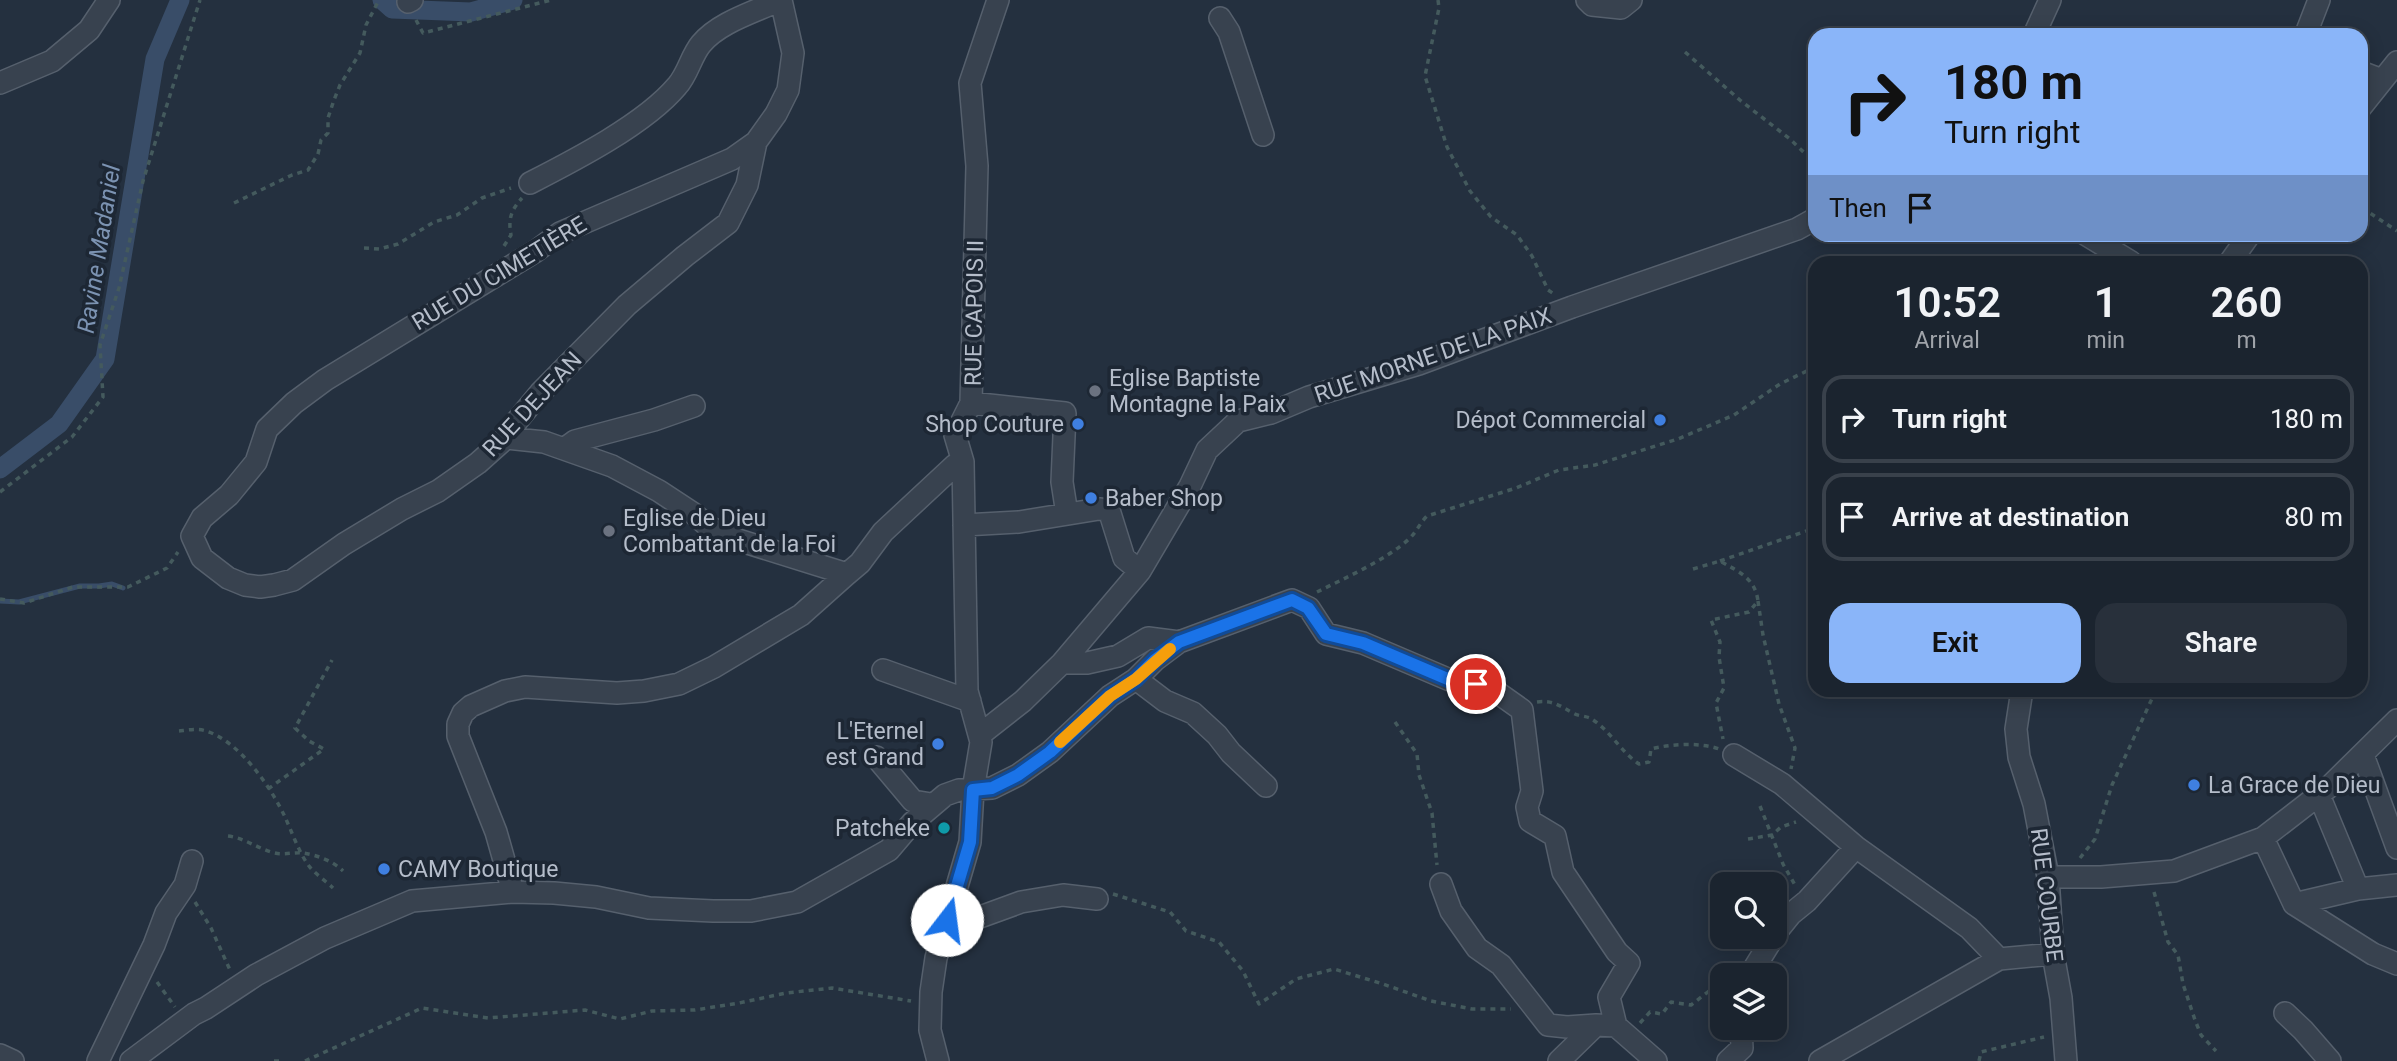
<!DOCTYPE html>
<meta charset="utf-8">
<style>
:root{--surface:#1b242f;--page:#28303b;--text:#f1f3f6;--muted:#a0a4aa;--line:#39414b;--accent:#8ab5f9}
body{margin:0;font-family:Roboto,sans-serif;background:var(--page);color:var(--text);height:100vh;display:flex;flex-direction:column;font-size:26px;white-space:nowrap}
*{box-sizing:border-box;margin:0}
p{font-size:23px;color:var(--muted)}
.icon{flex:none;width:38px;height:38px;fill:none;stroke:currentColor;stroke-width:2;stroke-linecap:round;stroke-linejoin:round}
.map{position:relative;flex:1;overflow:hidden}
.panel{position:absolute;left:1808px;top:256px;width:560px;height:441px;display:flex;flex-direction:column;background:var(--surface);border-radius:21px;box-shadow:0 4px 18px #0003,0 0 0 2px var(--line)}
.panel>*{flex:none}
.guide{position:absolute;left:1808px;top:28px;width:560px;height:214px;border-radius:21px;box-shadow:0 4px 18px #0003,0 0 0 2px var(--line);background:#8ab5f9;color:#111;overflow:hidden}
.fabs{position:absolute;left:1710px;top:872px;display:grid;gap:14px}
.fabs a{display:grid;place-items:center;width:77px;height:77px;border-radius:14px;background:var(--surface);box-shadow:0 4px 18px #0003,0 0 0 2px var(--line);font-size:35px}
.pin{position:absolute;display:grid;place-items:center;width:60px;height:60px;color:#fff;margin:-30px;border:4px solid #fff;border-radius:50%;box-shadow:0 2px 7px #0007}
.me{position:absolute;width:77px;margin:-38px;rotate:15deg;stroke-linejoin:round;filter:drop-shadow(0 0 5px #0008)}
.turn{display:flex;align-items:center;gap:24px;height:147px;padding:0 21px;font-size:32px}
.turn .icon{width:91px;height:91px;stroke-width:2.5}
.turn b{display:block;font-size:49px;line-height:60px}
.then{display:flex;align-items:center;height:66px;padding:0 21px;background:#0003;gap:14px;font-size:26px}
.eta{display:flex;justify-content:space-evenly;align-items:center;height:119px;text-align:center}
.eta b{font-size:42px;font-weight:600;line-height:49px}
.primary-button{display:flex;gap:14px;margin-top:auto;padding:14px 21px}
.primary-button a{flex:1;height:80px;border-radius:21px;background:var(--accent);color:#111;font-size:28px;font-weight:600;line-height:80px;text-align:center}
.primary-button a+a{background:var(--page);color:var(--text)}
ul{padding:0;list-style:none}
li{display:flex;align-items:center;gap:21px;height:88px;margin:0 14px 10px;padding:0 7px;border:4px solid var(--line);border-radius:21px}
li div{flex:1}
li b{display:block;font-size:26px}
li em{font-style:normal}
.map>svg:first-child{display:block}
</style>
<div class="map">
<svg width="2397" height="1061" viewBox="0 0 2397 1061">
<rect width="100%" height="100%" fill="#24303f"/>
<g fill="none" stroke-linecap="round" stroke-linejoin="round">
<path stroke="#394d68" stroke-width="5" d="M0,601L19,602L80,586H99L112,584L123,588"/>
<path stroke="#394d68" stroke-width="19" d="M382,0L392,9L471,12L513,0
M0,469L59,424L105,359L155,59L180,0"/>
<defs>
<path id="street" d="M1587,0L1592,5L1621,8L1631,0
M408,2L412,0
M1220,18L1229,32L1263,135
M2034,35L2050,0
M2309,35L2307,31L2319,0
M2361,72L2382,80
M0,83L52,61L89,30L109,0
M2361,107L2397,62
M756,142L747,185L728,223L685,256L627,305L540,393L517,421L506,438L478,463L438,491L402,509L344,544L293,580L274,585L260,587L245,585L228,578L202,558L192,536L202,518L229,495L256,462L267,429L294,403L325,380L536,251L560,233L732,159L756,142L776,114L788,90L793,53L781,0
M530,183C575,160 645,124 677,86C688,74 691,56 701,44C719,22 755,12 780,0
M2085,234L2131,262
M2230,262L2250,234
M971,403L1065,413L1062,482L1067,514
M506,438L544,442L612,466L659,491L694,514L709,527L738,540L847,574L860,563L883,532L955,465L963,462
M564,449L575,441L654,420L694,406
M964,525L1019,522L1099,509L1109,510L1124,558L1140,571
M1062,663H1087L1118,656L1148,638L1179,642L1292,600L1309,608L1326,634L1363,643L1457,683L1477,684L1491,688L1522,710L1532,791L1527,807L1530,821L1555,836L1563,872L1617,952L1629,963L1609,997L1616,1026L1596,1025L1559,1061
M883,670L970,701
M1136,679L1165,701L1193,713L1217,735L1231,753L1266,786
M2022,690L2016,729L2019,757L2034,804L2048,877L2053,954L2061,998L2066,1061
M981,734L1023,701L1062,663L1140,571L1190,486L1207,450L1238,421L1271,413L1309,397L1419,364L1572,307L1797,229L1815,219
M1734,755L1782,784L1856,847L1969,928L1999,959
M2363,755L2397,848
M876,757L913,801L931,804
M2319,795L2358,889
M2263,838L2294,904L2373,954L2397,964
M2048,877H2101L2174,871L2263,838L2329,787L2397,720
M1441,884L1451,911L1477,948L1501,965L1548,1025L1567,1027L1596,1025
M513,892L496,832L458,736V724L463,713L471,706L505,691L525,687L617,693L644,691L679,684L714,667L801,615L847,574
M2294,904L2358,889L2397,885
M947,920L980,917L1021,902L1063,895L1097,899
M1774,935L1791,914L1807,901L1856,847
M1750,975L1774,936
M2285,1013L2303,1030L2330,1061
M1616,1026L1656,1061
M0,1055L13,1061
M98,1061L154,945L166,913L185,885L192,861
M131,1061L194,1014L206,1008L256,975L325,938L412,901L513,892L554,893L596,897L649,908L713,911H751L797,902L889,850L912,823L945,795L959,790L992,788L1018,775L1050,752L1110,696L1136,679L1155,660L1179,642
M938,1061L930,1030L931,992L936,958L970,842L973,790L981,742L967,691L963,462L955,435L971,403L977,166L970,83L998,0
M1728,1061L1742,1048L1741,1027
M1820,1061L1999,959L2053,954"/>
</defs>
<use href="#street" stroke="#56606d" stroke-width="24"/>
<path stroke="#445a5d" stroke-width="3.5" stroke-dasharray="5 5" stroke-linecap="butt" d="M1438,0L1439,8L1425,76L1447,147L1470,191L1491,217L1517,235L1532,256L1548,290L1554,294
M416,20L423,33L551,0
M1685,52L1741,101L1790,139L1815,163
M234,203L292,175L308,170L318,154L321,140L328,133V118L334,100L340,85L360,53L366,25L379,0
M2361,211L2370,213L2397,231
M504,246L511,235C508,219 511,210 522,198
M364,248L379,249L398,244L434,222L457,215L482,198L511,188
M0,492L72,437L103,397L100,345L119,288L143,181L200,0
M1720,561L1815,528
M1693,569L1720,561C1739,572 1755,578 1758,601L1749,612L1711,620L1720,642L1719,657L1724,688L1716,703L1723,739
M1317,592C1345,578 1388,559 1410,538C1417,531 1420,523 1427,516L1516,488L1559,470L1595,465L1678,439L1734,415L1780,384L1815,367
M0,599L24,603L73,587H128L167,568L178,552
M1758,601L1763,635L1779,704L1795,748L1791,769
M1537,702C1553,700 1560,706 1573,713C1578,716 1585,716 1590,718C1609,729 1621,752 1639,764L1649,762L1651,749C1670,744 1700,742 1719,749
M1395,722L1417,754L1419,775L1432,813L1437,865
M179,731C188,730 198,728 206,731C239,741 271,787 285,817C292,832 299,853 309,866C315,874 326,881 333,888
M268,789L324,749L309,741L295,728L332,660
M1760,806L1783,864L1795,885
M228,836C245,838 258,849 275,853C284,855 294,852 303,853C317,855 333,861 343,871
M1748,839L1772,835L1781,827L1796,822
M2080,858L2095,839L2112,785L2156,690
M2154,892L2168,942L2178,955L2183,984L2195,1020L2201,1035L2216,1051
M1113,894L1170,912L1186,931L1219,942L1243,971L1259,1004L1296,979L1334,969L1383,984L1431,1001L1472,1009H1511
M195,902L211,928L230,970
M157,982L175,1007
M1640,1023L1650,1012L1662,1014L1671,1002L1691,1005L1722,981
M274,1061H282
M305,1061L422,1008L488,1018L585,1010L620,1019L652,1011L695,1010L739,1003L786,993L832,988L911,1001
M1979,1061L1981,1052L2044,1037"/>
<use href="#street" stroke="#38424f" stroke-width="21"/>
</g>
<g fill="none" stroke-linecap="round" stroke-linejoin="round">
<defs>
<path id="route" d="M947,920L970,842L973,790L992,788L1018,775L1050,752L1110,696L1136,679L1155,660L1179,642L1292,600L1308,608L1326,634L1363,643L1457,683L1476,684"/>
</defs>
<use href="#route" stroke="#114b97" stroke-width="18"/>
<use href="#route" stroke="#1a73e8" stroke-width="12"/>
<path stroke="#f59e0b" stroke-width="12" d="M1060,742L1110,696L1136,679L1170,649"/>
</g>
<g fill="#6b7280" stroke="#1d2734" stroke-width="2.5">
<circle cx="1095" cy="391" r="7"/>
<circle cx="609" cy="531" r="7"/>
</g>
<g fill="#3f7fe0" stroke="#1d2734" stroke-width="2.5">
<circle cx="1660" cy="420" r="7"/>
<circle cx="1078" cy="424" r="7"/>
<circle cx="1091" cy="498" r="7"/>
<circle cx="938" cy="744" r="7"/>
<circle cx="2194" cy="785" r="7"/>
<circle cx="384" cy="869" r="7"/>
</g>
<circle fill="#0f9aa8" stroke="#1d2734" stroke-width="2.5" cx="944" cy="828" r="7"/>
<g text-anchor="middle" stroke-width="7" stroke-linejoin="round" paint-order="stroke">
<g font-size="23" fill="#b5bdca" stroke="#1d2734">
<text transform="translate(499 273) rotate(-31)" y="8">RUE DU CIMETIÈRE</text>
<text transform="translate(974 313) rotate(-89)" y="8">RUE CAPOIS II</text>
<text transform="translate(1433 355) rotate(-19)" y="8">RUE MORNE DE LA PAIX</text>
<text transform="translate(532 404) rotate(-47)" y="8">RUE DEJEAN</text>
<text transform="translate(2047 895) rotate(83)" y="8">RUE COURBE</text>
</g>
<g font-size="23" fill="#b5bdca" stroke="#1d2734" text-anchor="start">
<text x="1109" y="386">Eglise Baptiste<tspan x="1109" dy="26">Montagne la Paix</tspan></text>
<text x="1646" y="428" text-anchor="end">Dépot Commercial</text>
<text x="1064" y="432" text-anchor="end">Shop Couture</text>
<text x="1105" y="506">Baber Shop</text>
<text x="623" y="526">Eglise de Dieu<tspan x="623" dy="26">Combattant de la Foi</tspan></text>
<text x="924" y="739" text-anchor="end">L'Eternel<tspan x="924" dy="26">est Grand</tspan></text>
<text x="2208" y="793">La Grace de Dieu</text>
<text x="930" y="836" text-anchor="end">Patcheke</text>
<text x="398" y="877">CAMY Boutique</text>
</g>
<g font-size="24" font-style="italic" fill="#7c93b2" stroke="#1d2734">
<text transform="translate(99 249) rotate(-81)" y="8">Ravine Madaniel</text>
</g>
</g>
</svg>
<div class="fabs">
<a><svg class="icon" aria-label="search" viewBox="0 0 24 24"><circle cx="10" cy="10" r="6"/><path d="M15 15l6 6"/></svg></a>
<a><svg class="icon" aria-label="layers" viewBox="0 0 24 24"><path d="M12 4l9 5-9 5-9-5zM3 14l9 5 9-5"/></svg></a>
</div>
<div class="pin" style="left:1476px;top:684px;background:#d93025"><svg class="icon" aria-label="arrive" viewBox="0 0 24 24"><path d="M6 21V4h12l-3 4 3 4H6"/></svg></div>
<svg class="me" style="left:947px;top:920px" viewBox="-20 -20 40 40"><circle r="19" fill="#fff"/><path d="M0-13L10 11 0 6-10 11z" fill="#1a73e8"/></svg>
<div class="guide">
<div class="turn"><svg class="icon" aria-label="right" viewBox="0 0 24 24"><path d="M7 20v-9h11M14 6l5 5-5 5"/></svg><div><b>180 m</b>Turn right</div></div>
<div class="then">Then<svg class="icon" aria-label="arrive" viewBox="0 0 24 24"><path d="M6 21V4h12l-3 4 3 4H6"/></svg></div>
</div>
<section class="panel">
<div class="eta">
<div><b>10:52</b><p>Arrival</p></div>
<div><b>1</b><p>min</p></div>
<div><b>260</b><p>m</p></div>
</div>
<ul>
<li><svg class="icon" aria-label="right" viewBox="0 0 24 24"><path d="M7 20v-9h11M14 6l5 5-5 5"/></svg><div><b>Turn right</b></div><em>180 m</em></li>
<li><svg class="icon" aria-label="arrive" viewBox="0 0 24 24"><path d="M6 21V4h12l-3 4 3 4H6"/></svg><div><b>Arrive at destination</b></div><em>80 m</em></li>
</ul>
<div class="primary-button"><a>Exit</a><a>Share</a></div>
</section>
</div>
